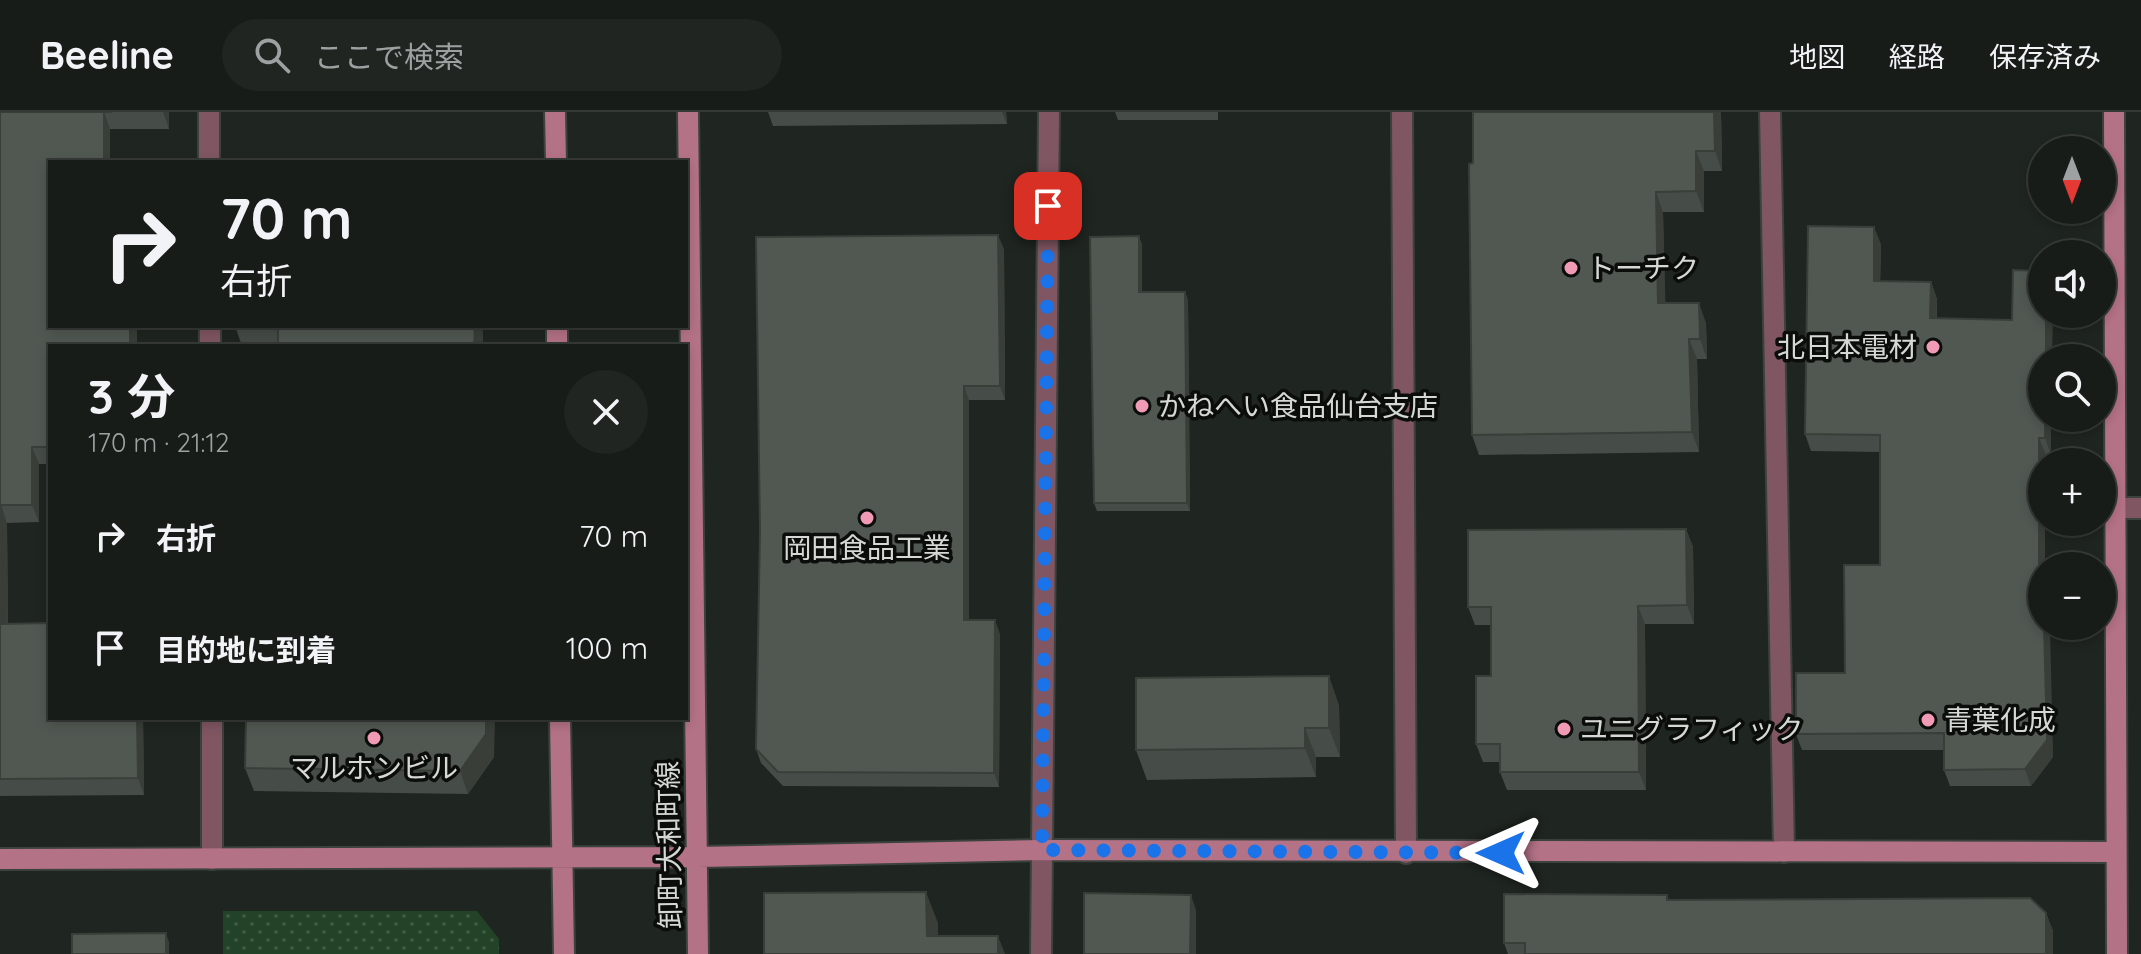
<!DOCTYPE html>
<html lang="ja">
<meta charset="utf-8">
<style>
:root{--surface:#171c18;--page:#202521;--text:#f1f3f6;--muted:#9ea1a2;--line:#363a37}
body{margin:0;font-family:Quicksand,"Noto Sans JP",sans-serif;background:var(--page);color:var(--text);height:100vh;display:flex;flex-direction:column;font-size:30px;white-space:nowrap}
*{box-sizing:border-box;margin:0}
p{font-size:26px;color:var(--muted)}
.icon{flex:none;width:44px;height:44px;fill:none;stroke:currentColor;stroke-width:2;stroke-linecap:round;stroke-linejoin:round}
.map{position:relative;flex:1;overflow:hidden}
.panel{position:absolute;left:48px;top:232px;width:640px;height:376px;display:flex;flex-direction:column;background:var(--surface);border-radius:0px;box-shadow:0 4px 12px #0003,0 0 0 2px var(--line)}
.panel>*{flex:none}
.banner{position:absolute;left:48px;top:48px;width:640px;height:168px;border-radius:0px;box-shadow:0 4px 12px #0003,0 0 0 2px var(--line);background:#171c18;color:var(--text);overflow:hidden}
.needle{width:52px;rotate:180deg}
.fabs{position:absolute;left:2028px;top:24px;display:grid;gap:16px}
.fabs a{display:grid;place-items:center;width:88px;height:88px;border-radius:50%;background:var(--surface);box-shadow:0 4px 12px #0003,0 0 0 2px var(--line);font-size:40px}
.pin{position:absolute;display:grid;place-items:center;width:68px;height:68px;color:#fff;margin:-34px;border-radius:16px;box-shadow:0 4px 12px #0006}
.me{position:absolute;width:88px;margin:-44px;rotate:270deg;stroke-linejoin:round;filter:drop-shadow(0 0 6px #0008)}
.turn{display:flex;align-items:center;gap:28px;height:168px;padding:0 40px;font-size:36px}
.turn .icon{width:104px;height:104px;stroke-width:2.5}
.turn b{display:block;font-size:56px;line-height:68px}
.round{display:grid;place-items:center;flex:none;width:84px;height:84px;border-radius:42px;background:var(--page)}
.summary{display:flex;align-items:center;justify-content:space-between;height:136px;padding:0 40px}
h1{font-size:48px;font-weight:700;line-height:60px}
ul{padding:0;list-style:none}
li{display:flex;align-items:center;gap:24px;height:112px;padding:0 40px}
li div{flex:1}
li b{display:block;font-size:30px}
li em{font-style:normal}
header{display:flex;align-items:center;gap:48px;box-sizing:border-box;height:112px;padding:0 40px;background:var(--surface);border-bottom:2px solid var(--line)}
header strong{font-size:38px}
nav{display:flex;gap:44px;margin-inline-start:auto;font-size:28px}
.search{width:560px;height:72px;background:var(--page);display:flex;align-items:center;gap:20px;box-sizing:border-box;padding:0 28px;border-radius:44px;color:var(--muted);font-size:30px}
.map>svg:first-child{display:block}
</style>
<header>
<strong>Beeline</strong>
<div class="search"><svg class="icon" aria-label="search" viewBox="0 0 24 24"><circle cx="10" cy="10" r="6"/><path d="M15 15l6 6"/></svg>ここで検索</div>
<nav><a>地図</a><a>経路</a><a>保存済み</a></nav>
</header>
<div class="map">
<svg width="2141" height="842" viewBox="0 0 2141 842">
<defs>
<pattern id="park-dots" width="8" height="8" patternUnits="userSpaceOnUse" patternTransform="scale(2)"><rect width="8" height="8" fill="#224327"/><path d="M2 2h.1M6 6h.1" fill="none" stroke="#415e45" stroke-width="1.8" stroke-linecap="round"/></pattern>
</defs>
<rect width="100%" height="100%" fill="#1f2520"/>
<path fill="url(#park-dots)" d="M223,799H477L499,827V842H223Z"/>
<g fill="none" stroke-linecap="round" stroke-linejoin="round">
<defs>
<path id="street" d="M209,0V50
M1402,0L1406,741
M1770,0L1784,740
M210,214V234
M2116,396H2141
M212,606V747
M1041,842L1049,0"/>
<path id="secondary" d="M555,0L556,50
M688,0L698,842
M2114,0L2117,842
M557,214V234
M560,606L564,842
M0,747L697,745L1042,738L2115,740"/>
</defs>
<use href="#street" stroke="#3c423d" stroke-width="24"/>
<use href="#secondary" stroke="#3c423d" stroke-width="24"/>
<use href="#street" stroke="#805663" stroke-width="20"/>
<use href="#secondary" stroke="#b47287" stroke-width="20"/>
</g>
<path fill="#464c47" d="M0,0H169V17H110V50H50V214H137V234H50V352H39V410L7,411L8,512L50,606H143L144,683L0,684Z
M768,0H1006L1007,12L773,14Z
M1115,0H1218V8H1118Z
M1721,0L1722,59H1704V100H1663L1665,191L1706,211L1707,247H1697L1699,340L1479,343L1472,323L1473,51Z
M1142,132V180H1185L1188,188L1190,399H1097L1094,391Z
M1881,132L1880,169L1931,170L1937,187V206L2042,306H2051V343H2046V350H2042V410H2045V454H2042L2053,645L2031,674H1950L1944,658V638H1802L1796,622L1845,561L1880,453V340L1811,339L1805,322Z
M1004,137L1005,288H969V508L1000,522L999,675L783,674L761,651L756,637Z
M235,214H483V234H242Z
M1686,417L1693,435L1694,512H1645L1646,678H1507L1500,660V650H1483L1476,632L1491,564V513H1475L1468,495Z
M1339,593L1340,645H1316V665L1147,668L1136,638Z
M494,645L468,682L254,679L245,656Z
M1667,783L1669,788L2046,801L2053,819V842H1508L1504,831Z"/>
<path fill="#393e39" d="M104,0L110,17V50H104Z
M163,0H169V17Z
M1002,0H1006L1007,12Z
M1714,0H1721L1722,59L1715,39Z
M1696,39L1704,59V100L1696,79Z
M1656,80L1663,100L1666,212L1658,191Z
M1874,115L1881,132L1880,186L1874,169Z
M998,123L1004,137L1005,288L1000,274Z
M1139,124L1142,132V188L1139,180Z
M1931,170L1937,187L1936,223L1930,206Z
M1185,180L1188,188L1190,399L1187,391Z
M1699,191L1706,211L1707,247L1700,227Z
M2046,202H2053L2052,246H2046Z
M130,214H137V234H130Z
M475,214H483V234H474Z
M1689,227L1697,247L1699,340L1692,320Z
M964,274L969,288V522L964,508Z
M2045,306H2051V343L2045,326Z
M2039,326L2046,343V350H2042V410H2045V454H2042V485L2039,476Z
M32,335L39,352V410L32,393Z
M1,393L7,411L8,529L2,512Z
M1686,417L1693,435L1694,512L1687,493Z
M1638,494L1645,512L1646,678L1639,660Z
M995,508L1000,522L999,675L994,661Z
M2044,514H2050L2053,645L2031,674L2025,657Z
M1329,564L1339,593L1340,645L1329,616Z
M137,606H143L144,683L138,666Z
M486,606H495L494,645L468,682L460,659Z
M1305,616L1316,645V665L1305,636Z
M926,780L938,811V842L927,824Z
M1191,783L1196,798V842H1190Z
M2046,801L2053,819V842H2046Z
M166,821L169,830V842H166Z
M998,824L1005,842H998Z"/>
<path fill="#515852" stroke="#393e39" stroke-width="2" d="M0,0H112H104V50H50V214H130V234H50V335H32V393H1L2,512L50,511V606H137L138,666L0,667Z
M1473,0H1714L1715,39H1696V79L1656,80L1658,191H1699L1700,227H1689L1692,320L1472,323L1469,52L1473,51Z
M1808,114L1874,115V169L1931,170L1930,206L2012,208L2013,158L2042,159V202H2046V246H2042V306H2045V326H2039V476H2042V514H2044L2047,628L2025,657L1944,658V621L1796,622V561H1845L1844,453H1880V323L1805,322Z
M998,123L1000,274H964V508H995L994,661L778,660L756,637L760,420L756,125Z
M1139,124V180H1185L1187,391H1094L1090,125Z
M278,214H475L474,234H278Z
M1686,417L1687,493L1638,494L1639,660H1500V632H1476V564H1491V495H1468V418Z
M1329,564V616H1305V636L1136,638V566Z
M246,606H486V622L460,659L245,656Z
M926,780L927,824H998V842H764V781Z
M1084,781L1191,783L1190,842H1084Z
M1504,782L1667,783V788L2030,786L2046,801V842H1525V831H1504Z
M166,821V842H72V822Z"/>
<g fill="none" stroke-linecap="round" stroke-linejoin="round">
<path stroke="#1a73e8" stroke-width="14" stroke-dasharray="0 25.2" d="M1048,94L1042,738L1501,741"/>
</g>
<g fill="#f09ab5" stroke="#0b0d0b" stroke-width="3">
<circle cx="1571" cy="156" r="8"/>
<circle cx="1933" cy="235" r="8"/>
<circle cx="1142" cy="294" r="8"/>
<circle cx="867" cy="406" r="8"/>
<circle cx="1928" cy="608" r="8"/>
<circle cx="1564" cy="617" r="8"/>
<circle cx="374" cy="626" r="8"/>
</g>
<g text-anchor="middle" stroke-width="7" stroke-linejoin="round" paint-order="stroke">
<g font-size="28" fill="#d5d9d5" stroke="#0b0d0b" text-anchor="start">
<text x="1587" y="166">トーチク</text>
<text x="1917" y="245" text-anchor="end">北日本電材</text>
<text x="1158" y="304">かねへい食品仙台支店</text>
<text x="867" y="446" text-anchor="middle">岡田食品工業</text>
<text x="1944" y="618">青葉化成</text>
<text x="1580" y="627">ユニグラフィック</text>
<text x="374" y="666" text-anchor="middle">マルホンビル</text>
</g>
<g font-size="28" fill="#d5d9d5" stroke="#0b0d0b">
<text transform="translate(669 733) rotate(-91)" y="10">卸町大和町線</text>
</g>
</g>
</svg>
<div class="fabs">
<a><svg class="needle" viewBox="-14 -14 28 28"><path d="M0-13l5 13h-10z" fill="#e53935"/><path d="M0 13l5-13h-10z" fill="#9ea1a2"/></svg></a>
<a><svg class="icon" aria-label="sound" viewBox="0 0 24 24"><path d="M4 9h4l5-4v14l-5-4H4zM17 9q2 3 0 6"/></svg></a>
<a><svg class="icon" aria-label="search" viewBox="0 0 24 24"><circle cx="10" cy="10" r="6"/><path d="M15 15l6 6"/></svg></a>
<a>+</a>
<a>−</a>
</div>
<div class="pin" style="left:1048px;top:94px;background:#d93025"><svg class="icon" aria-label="arrive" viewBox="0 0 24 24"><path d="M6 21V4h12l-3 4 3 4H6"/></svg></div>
<svg class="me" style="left:1501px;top:741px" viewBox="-20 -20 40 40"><path d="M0-17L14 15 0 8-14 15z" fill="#1a73e8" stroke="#fff" stroke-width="4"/></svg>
<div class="banner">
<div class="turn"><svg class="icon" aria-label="right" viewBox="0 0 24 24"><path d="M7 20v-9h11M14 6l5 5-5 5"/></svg><div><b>70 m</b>右折</div></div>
</div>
<section class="panel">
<div class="summary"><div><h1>3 分</h1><p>170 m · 21:12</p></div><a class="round"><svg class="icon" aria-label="close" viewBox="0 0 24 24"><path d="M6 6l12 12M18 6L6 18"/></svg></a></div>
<ul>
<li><svg class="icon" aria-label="right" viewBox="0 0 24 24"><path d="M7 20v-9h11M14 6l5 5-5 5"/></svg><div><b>右折</b></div><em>70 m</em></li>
<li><svg class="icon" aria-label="arrive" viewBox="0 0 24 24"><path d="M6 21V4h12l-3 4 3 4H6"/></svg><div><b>目的地に到着</b></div><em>100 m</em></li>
</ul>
</section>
</div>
